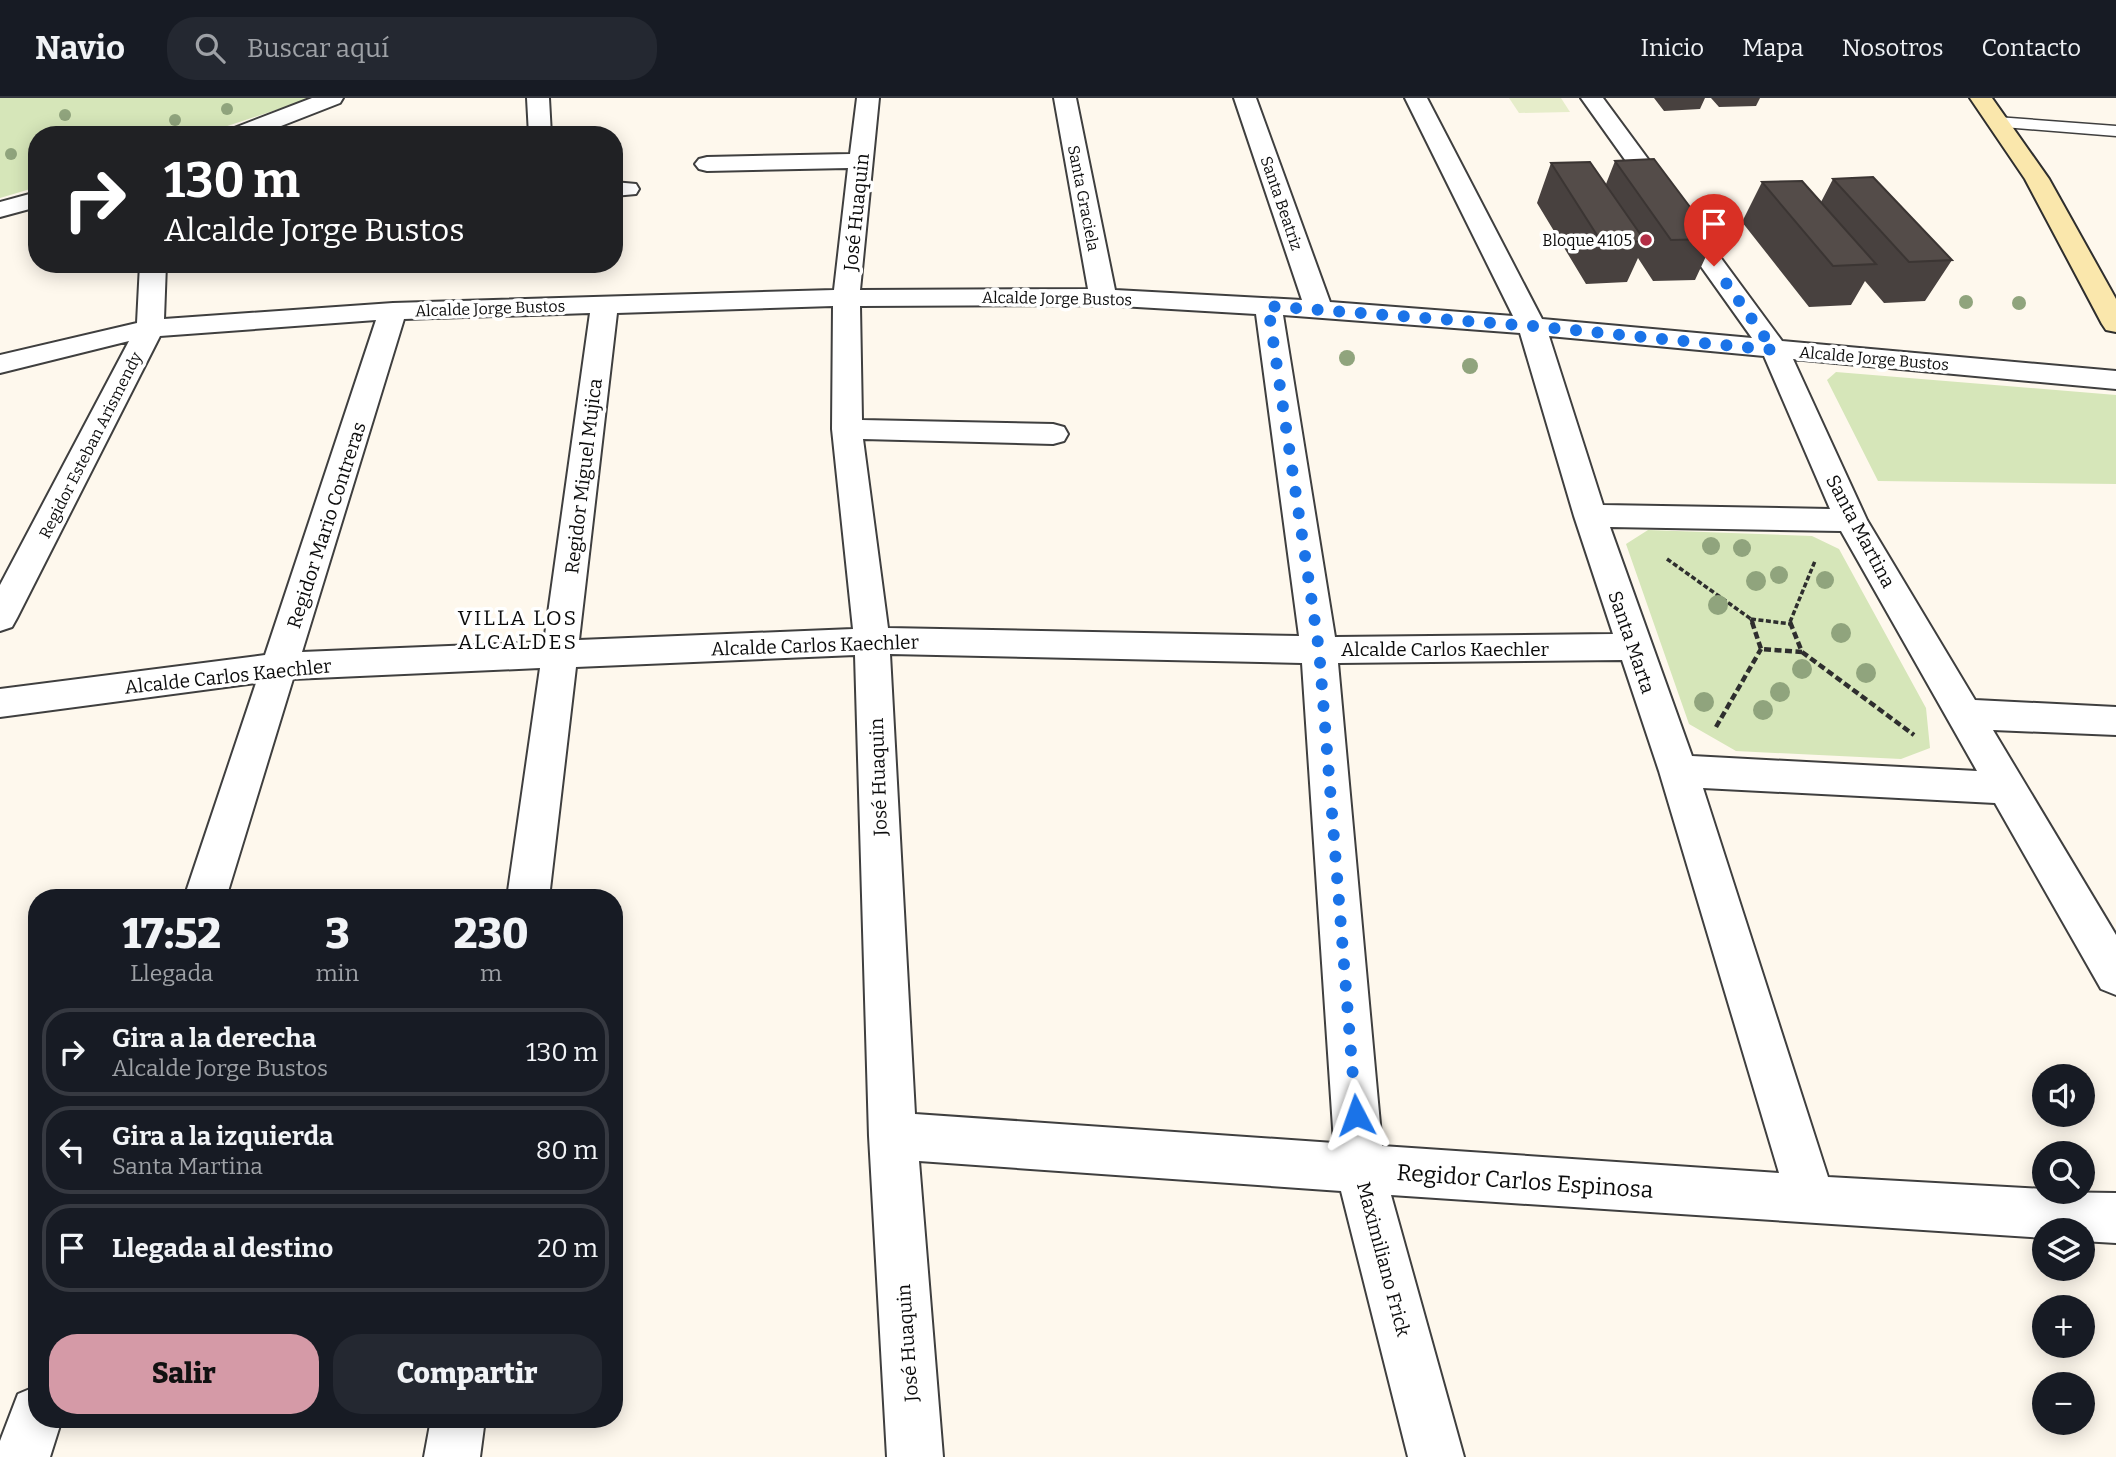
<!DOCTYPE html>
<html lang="es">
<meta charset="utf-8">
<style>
:root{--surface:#171b24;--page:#242831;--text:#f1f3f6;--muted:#9ea1a6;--line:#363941;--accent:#d59aa7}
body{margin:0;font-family:Bitter,serif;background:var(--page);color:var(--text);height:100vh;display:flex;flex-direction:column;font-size:26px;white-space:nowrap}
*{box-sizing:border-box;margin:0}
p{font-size:23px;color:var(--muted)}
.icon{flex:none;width:38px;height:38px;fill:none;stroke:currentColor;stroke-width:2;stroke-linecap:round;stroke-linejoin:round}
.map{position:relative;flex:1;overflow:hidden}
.panel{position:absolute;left:28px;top:791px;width:595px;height:539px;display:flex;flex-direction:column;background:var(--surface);border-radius:28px;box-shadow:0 4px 18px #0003}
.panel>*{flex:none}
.banner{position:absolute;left:28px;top:28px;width:595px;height:147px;border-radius:28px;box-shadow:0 4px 18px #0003;background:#202124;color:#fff;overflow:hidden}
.controls{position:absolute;left:2032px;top:966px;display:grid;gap:14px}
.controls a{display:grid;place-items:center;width:63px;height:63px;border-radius:50%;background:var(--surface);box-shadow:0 4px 18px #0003;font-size:35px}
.pin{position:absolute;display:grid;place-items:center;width:60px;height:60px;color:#fff;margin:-72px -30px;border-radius:50% 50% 50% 0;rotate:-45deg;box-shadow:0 0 7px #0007}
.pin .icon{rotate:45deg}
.me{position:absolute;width:77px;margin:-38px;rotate:356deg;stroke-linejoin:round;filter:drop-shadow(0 0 5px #0008)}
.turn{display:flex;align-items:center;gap:24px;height:147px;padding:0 21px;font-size:32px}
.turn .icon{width:91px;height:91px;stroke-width:2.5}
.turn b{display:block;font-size:49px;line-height:60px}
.eta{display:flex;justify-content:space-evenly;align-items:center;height:119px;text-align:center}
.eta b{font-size:42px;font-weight:800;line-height:49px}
.action{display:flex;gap:14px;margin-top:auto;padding:14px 21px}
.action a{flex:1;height:80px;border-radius:28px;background:var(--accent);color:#111;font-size:28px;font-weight:800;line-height:80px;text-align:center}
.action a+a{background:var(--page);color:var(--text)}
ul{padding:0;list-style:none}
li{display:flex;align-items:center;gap:21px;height:88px;margin:0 14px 10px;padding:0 7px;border:4px solid var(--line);border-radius:28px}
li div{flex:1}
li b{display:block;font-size:26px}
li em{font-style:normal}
header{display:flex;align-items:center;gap:42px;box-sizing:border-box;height:98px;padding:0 35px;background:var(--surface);border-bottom:2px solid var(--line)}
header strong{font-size:33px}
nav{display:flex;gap:38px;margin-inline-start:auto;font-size:24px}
.search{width:490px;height:63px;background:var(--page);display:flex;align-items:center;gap:18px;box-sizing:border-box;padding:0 24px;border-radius:28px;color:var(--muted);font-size:26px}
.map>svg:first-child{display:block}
</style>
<header>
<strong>Navio</strong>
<div class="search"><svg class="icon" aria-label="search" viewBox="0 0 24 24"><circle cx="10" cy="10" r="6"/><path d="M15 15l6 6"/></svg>Buscar aquí</div>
<nav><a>Inicio</a><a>Mapa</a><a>Nosotros</a><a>Contacto</a></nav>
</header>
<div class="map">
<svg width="2116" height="1359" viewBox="0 0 2116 1359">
<rect width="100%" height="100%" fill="#fef8ed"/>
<path fill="#d6e6b9" d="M0,0H312L200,37H37V89L0,100Z
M1836,274L2116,297V386L1878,383L1827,282Z
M1648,432L1812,438L1839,451L1926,610L1930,650L1901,661L1736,653L1689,626L1626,446Z"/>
<path fill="#e6edca" d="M1509,0H1561L1570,14L1519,15Z"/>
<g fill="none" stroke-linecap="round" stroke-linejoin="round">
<defs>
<path id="service" d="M1997,19L2116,28V38L1991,28L1988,24L1991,20Z"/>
<path id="minor" d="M527,0H549L551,37H529Z
M857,0H879L860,192L1088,191L1054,0H1076L1115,192L1302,202L1234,0H1256L1330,204L1513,218L1405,0H1427L1542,221L1752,240L1581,0H1603L1782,243L2116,273V291L1793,261L1867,422L1975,602L2116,609V637L1993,632L2116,837V897L2101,891L1995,705L1703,690L1828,1079L2044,1091V1094L2116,1095V1145L2082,1143V1132H2044V1140L1391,1097L1464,1359H1408L1341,1093L919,1063L943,1359H887L869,1038L855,557L576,569L549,800H507L540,570L293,581L226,800H184L256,585L0,619V591L265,557L376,222L160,238L17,520L12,529L0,533V487L129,243L0,275V257L137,225L140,166H166L164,221L393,205L834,192L848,70L707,73L699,71L695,66L699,61L707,59L850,56ZM1103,207L1256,216L1299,538L888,530L863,341L1053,346L1064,343L1068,336L1064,329L1053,326L862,322L860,208ZM833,208L832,331L853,531L579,542L617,215ZM590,215L544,544L302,554L404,221ZM1283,217L1520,235L1574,418L1613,536L1335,539ZM1549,238L1764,258L1830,411L1603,407ZM1610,429L1841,433L1977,673L1692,658ZM890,556L1302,565L1334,1045L915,1016ZM1622,562L1659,673L1779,1075L1382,1048L1338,565Z
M614,84L636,86L639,91L636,96L614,98Z
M37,1288V1321H62L50,1359H0V1343L18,1296Z
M431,1321H485L480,1359H424Z"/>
<path id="tertiary" d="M312,0H343L340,5L258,37H226L229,32Z
M37,94V109L0,119V104Z"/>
<path id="secondary" d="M1970,0H1992L2049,81L2116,201V234L2106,232L2102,226L2025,81Z"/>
</defs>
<use href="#service" stroke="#3f3f3f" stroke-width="3"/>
<use href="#minor" stroke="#3f3f3f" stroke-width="4"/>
<use href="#tertiary" stroke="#3f3f3f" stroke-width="4"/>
<use href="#secondary" stroke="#2e2e2e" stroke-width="4"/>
<path stroke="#2e2e2e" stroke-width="2.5" stroke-dasharray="4.5 2.5" stroke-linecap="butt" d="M165,37L198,30"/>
<path stroke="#2e2e2e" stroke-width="3.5" stroke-dasharray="5 2.5" stroke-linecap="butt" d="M1667,461L1751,521
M1751,521L1791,526
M1751,521L1753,526
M1790,524L1815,463"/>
<path stroke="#2e2e2e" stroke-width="4.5" stroke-dasharray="7 3.5" stroke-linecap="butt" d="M1752,524L1761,551L1802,554L1790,524
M1802,554L1914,637
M1716,629L1761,551"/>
<use href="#service" fill="#fff" fill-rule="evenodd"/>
<use href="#minor" fill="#fff" fill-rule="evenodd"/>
<use href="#tertiary" fill="#fff" fill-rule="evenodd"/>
<use href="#secondary" fill="#fae7ac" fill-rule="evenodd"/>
</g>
<g fill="#90a47d">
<circle cx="227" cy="11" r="6"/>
<circle cx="65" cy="17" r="6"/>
<circle cx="175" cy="22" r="6"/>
<circle cx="11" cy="56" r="6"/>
<circle cx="1966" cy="204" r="7"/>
<circle cx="2019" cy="205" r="7"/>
<circle cx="1347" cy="260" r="8"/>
<circle cx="1470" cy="268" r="8"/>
<circle cx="1711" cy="448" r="9"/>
<circle cx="1742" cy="450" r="9"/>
<circle cx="1779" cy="477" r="9"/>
<circle cx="1825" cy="482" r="9"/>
<circle cx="1756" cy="483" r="10"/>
<circle cx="1718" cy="507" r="10"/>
<circle cx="1841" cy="535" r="10"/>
<circle cx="1802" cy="571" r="10"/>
<circle cx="1866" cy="575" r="10"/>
<circle cx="1780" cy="594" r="10"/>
<circle cx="1704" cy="604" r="10"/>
<circle cx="1763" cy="612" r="10"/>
</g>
<path fill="#48413f" d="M1654,0H1705L1700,11L1664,13Z
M1711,0H1760L1756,8L1719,9Z
M1615,63L1714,141L1695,182L1653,183L1638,160L1627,184L1586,186L1537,105L1551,65L1606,86Z
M1833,81L1952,162L1925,203L1884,205L1865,183L1851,207L1809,209L1742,124L1762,84L1821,104Z"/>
<path fill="#544c49" stroke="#3b3533" stroke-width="2" d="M1654,61L1714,141L1671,142L1615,63Z
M1590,64L1645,143L1602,145L1551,65Z
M1873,79L1952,162L1909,164L1833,81Z
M1802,83L1876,166L1833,168L1762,84Z"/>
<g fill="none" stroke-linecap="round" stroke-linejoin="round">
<path stroke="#1a73e8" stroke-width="12" stroke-dasharray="0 21.6" d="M1356,1017L1319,552L1268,208L1532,228L1774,252L1714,168"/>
</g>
<circle fill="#b32e46" stroke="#fff" stroke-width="2.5" cx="1646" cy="142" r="7"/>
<g text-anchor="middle" stroke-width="7" stroke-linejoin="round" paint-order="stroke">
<g font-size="16" fill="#0c0c0c" stroke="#fff">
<text transform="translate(1084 100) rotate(79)" y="6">Santa Graciela</text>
<text transform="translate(1282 105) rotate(71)" y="6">Santa Beatriz</text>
<text transform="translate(1057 200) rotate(1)" y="6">Alcalde Jorge Bustos</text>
<text transform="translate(490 210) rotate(-2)" y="6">Alcalde Jorge Bustos</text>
<text transform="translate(1874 260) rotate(5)" y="6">Alcalde Jorge Bustos</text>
<text transform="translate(90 347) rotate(-63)" y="6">Regidor Esteban Arismendy</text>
</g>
<g font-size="16" fill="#0c0c0c" stroke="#fff" text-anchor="end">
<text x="1632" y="148">Bloque 4105</text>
</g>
<g font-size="19" fill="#0c0c0c" stroke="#fff">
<text transform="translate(856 114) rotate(-84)" y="7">José Huaquin</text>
<text transform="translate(583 378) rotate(-83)" y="7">Regidor Miguel Mujica</text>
<text transform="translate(326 427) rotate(-72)" y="7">Regidor Mario Contreras</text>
<text transform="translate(1861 433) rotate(62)" y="7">Santa Martina</text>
<text transform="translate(1632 544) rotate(71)" y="7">Santa Marta</text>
<text transform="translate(815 547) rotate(-2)" y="7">Alcalde Carlos Kaechler</text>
<text x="1445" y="558">Alcalde Carlos Kaechler</text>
<text transform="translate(228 578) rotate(-6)" y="7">Alcalde Carlos Kaechler</text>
<text transform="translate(878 679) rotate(-92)" y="7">José Huaquin</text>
<text transform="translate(1384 1161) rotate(75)" y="7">Maximiliano Frick</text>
<text transform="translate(907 1245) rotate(-94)" y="7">José Huaquin</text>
</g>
<g font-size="21" letter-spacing="2" fill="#0c0c0c" stroke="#fff">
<text x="518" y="527">VILLA LOS<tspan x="518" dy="24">ALCALDES</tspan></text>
</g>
<g font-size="23" fill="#0c0c0c" stroke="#fff">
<text transform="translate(1525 1083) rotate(4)" y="8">Regidor Carlos Espinosa</text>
</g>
</g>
</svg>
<div class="controls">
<a><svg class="icon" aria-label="sound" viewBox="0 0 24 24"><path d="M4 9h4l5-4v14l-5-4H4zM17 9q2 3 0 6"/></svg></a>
<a><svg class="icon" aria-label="search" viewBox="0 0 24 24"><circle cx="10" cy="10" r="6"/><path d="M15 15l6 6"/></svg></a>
<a><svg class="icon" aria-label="layers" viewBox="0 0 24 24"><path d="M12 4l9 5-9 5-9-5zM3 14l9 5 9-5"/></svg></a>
<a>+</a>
<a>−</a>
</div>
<div class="pin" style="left:1714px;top:168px;background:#d93025"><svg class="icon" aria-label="arrive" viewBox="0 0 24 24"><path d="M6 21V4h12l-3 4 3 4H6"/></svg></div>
<svg class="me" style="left:1356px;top:1017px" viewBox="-20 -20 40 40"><path d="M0-17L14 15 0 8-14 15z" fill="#1a73e8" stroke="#fff" stroke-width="4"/></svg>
<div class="banner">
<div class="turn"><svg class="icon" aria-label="right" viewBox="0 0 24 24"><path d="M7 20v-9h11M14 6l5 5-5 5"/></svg><div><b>130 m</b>Alcalde Jorge Bustos</div></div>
</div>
<section class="panel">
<div class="eta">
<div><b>17:52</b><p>Llegada</p></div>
<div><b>3</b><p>min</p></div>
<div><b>230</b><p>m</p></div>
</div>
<ul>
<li><svg class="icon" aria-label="right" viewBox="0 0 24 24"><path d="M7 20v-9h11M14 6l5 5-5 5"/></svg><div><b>Gira a la derecha</b><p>Alcalde Jorge Bustos</p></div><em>130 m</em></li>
<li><svg class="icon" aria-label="left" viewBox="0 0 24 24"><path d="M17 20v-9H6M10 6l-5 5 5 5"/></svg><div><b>Gira a la izquierda</b><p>Santa Martina</p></div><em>80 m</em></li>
<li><svg class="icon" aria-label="arrive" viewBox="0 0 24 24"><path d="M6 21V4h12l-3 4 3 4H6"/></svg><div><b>Llegada al destino</b></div><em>20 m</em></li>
</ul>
<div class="action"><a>Salir</a><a>Compartir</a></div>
</section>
</div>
